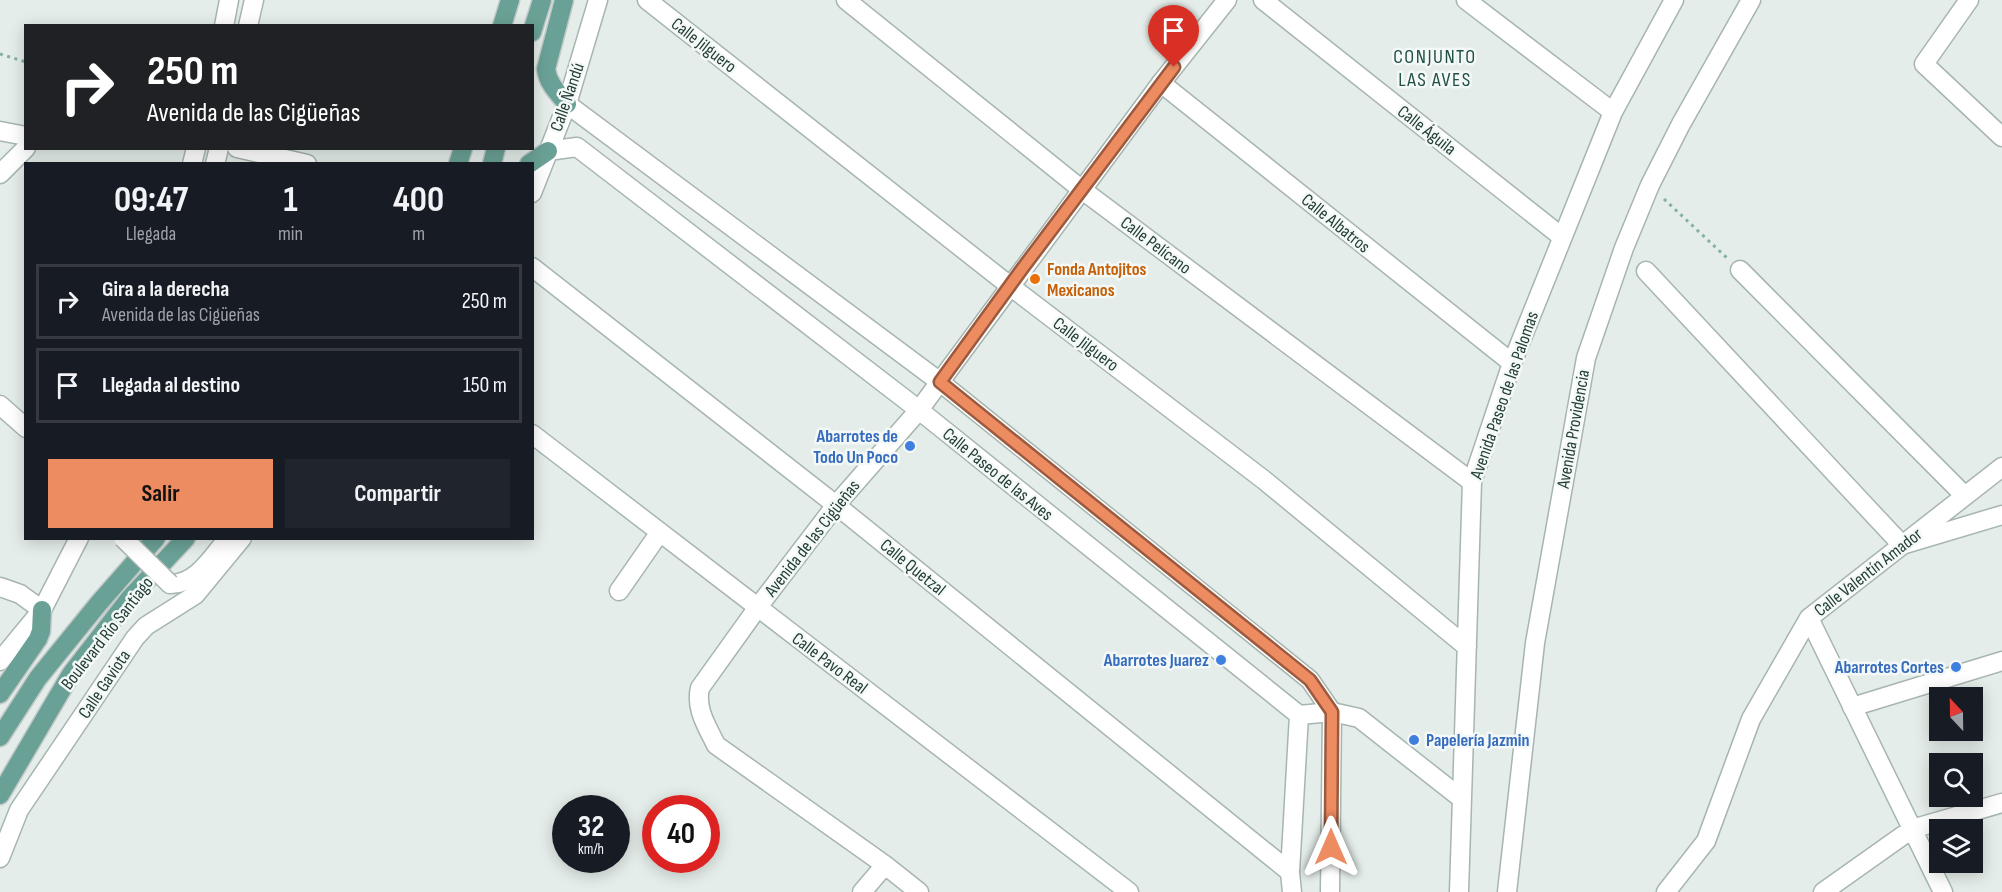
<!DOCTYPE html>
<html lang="es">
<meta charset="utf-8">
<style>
:root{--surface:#171b24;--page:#20242c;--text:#f1f3f6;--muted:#9ea1a6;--line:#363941;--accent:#ed8b61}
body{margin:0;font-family:"Sofia Sans Condensed",sans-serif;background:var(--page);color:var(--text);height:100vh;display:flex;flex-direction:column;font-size:22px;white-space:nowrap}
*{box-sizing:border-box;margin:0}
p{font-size:20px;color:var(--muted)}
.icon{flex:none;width:33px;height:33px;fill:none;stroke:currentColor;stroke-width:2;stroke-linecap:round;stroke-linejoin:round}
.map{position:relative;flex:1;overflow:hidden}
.drawer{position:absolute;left:24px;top:162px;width:510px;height:378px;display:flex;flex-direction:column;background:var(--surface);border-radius:0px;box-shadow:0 3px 15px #0003}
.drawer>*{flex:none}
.banner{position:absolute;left:24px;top:24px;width:510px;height:126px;border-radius:0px;box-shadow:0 3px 15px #0003;background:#202124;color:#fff;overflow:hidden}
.needle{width:39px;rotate:338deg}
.fabs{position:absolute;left:1929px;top:687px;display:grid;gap:12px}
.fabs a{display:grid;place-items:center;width:54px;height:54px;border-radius:0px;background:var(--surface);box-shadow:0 3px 15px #0003;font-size:30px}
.speed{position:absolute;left:552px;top:795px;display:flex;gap:12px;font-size:30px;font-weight:700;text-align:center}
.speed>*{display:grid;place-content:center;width:78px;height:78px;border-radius:50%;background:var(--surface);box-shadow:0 3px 15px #0003;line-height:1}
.speed small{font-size:15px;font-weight:400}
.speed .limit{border:9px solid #d22;background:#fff;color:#111}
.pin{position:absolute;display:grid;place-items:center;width:51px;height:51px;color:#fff;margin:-62px -26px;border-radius:50% 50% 50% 0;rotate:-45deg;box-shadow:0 0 6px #0007}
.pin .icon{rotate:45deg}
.me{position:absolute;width:66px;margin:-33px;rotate:0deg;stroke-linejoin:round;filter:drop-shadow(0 0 4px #0008)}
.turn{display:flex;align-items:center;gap:21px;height:126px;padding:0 24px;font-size:27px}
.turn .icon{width:78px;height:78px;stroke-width:2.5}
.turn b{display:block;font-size:42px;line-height:51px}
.eta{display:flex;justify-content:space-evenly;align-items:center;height:102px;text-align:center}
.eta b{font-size:36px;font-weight:700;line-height:42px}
.cta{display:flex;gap:12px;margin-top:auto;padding:12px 24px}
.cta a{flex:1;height:69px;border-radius:0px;background:var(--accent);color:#111;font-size:24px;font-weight:700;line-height:69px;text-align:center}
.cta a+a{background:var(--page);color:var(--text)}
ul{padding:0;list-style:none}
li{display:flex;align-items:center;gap:18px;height:75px;margin:0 12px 9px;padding:0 12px;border:3px solid var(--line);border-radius:0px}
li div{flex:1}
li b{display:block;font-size:22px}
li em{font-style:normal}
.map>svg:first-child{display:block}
</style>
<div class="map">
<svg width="2002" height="892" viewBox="0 0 2002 892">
<rect width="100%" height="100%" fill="#e4ede9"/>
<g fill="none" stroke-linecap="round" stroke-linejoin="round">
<defs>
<path id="minor" d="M647,0L1010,286L1264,480L1467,647
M846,0L1081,189L1472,482
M1263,0L1562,237
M1466,0L1613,112
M1969,0L1924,64L2002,137
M1161,83L1512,363
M567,104L598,0
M0,131L26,136
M237,148L307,164
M0,174L26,148
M532,267L836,505L1290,872
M1740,270L1965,496
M1646,271L1902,545L2002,515
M0,405L26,428
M919,410L836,505L758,607L700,688C695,709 707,726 716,745L885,865L919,892
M532,434L1129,892
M0,587L20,594L42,610
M619,591L660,532
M1809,618L1943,892
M1852,707L2002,661
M1299,715L1332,712L1359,718L1462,799
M0,858L19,810L135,638L146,626L195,595L242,538
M862,892L885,865
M1459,892L1472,482L1512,363L1613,112L1674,0
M1507,892L1535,643L1586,358L1624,248L1650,185L1681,124L1751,0
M1666,892L1706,841L1751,719L1809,618L2002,467
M1823,892L1912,829L2002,803"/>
<path id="tertiary" d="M224,26L229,0
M248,26L254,0
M548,151L577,147L919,410L1299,715L1290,872L1292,892
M192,164L196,148
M215,164L219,148
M532,193L567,104L940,382L1310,680L1332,712L1330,892
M919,410L1161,83L1227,0
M170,584C197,584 212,557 228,538
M0,661L42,610L79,538"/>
<path id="primary" d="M564,0L546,69C548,84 558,93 567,104
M502,26L510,0
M532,32L542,0
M458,164L463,148
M492,164L496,148
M529,164L548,151
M0,694L38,639L41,631L42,610
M0,737L38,678L99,603L156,538
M0,795L71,674L129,599L186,538"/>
</defs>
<use href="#minor" stroke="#a7b5b0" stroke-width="21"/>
<use href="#tertiary" stroke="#a7b5b0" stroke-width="21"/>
<use href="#primary" stroke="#c2c9c7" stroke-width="21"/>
<path stroke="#85afa4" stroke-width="3" stroke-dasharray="3 4.5" stroke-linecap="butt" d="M0,54L26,62
M1664,199L1727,258"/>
<use href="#minor" stroke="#fff" stroke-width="18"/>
<use href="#tertiary" stroke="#fff" stroke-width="18"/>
<use href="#primary" stroke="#6aa196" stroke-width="18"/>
<defs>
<path id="tertiary-bridge" d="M123,538L170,584"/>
</defs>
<use href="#tertiary-bridge" stroke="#a7b5b0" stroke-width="21" stroke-linecap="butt"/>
<use href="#tertiary-bridge" stroke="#fff" stroke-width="18"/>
</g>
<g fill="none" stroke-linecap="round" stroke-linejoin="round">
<defs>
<path id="route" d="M1174,67L1022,269L940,382L1310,680L1332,712L1331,847"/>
</defs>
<use href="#route" stroke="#9a5a3f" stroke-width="15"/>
<use href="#route" stroke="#ed8b61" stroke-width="10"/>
</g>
<circle fill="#e8710a" stroke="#f4f9f7" stroke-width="2" cx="1035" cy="279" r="6"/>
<g fill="#3f7fe0" stroke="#f4f9f7" stroke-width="2">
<circle cx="910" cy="446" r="6"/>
<circle cx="1221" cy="660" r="6"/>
<circle cx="1956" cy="667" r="6"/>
<circle cx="1414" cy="740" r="6"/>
</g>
<g text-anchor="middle" stroke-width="5" stroke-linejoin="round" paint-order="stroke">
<g font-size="18" fill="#243e38" stroke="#f4f9f7">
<text transform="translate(704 45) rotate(38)" y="6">Calle Jilguero</text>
<text transform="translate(567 97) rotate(-71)" y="6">Calle Ñandú</text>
<text transform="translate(1427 130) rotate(38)" y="6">Calle Águila</text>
<text transform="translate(1336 223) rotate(39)" y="6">Calle Albatros</text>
<text transform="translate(1156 245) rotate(37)" y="6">Calle Pelícano</text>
<text transform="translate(1086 344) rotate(37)" y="6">Calle Jilguero</text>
<text transform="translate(1504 395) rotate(-71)" y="6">Avenida Paseo de las Palomas</text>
<text transform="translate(1573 429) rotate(-80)" y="6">Avenida Providencia</text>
<text transform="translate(998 474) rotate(39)" y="6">Calle Paseo de las Aves</text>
<text transform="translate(812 538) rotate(-52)" y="6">Avenida de las Cigüeñas</text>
<text transform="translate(913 567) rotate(39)" y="6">Calle Quetzal</text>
<text transform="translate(1868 572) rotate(-38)" y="6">Calle Valentín Amador</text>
<text transform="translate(107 633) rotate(-52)" y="6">Boulevard Río Santiago</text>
<text transform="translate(830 663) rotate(37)" y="6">Calle Pavo Real</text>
<text transform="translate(104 684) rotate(-56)" y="6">Calle Gaviota</text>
</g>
<g font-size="18" font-weight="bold" fill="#c56008" stroke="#f4f9f7" text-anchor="start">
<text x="1047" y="275">Fonda Antojitos<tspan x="1047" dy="21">Mexicanos</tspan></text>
</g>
<g font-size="18" font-weight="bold" fill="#366cbe" stroke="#f4f9f7" text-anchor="end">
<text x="898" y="442">Abarrotes de<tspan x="898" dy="21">Todo Un Poco</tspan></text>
<text x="1209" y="666">Abarrotes Juarez</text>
<text x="1944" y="673">Abarrotes Cortes</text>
<text x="1426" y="746" text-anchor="start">Papelería Jazmin</text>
</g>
<g font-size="20" letter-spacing="1.5" fill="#205046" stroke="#f4f9f7">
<text x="1435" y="63">CONJUNTO<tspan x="1435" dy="23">LAS AVES</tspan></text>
</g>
</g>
</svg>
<div class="fabs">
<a><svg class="needle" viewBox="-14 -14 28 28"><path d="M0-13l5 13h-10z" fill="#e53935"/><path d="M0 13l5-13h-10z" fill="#9ea1a6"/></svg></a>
<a><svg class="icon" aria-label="search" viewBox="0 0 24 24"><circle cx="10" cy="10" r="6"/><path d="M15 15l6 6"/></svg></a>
<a><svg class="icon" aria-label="layers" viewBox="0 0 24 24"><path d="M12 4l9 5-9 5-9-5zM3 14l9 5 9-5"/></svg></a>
</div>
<div class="speed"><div>32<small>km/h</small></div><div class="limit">40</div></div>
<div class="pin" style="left:1174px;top:67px;background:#d93025"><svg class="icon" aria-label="arrive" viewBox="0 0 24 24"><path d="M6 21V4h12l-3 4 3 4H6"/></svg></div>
<svg class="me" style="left:1331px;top:847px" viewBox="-20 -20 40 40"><path d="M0-17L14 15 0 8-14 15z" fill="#ed8b61" stroke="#fff" stroke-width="4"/></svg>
<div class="banner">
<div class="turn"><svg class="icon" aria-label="right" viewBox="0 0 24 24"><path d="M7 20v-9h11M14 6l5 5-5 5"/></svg><div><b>250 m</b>Avenida de las Cigüeñas</div></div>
</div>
<section class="drawer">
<div class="eta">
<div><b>09:47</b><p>Llegada</p></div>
<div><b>1</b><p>min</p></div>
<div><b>400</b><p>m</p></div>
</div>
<ul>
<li><svg class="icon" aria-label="right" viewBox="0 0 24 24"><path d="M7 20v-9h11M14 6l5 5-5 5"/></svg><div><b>Gira a la derecha</b><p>Avenida de las Cigüeñas</p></div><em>250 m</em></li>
<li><svg class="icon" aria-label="arrive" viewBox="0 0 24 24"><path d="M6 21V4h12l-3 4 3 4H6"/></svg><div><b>Llegada al destino</b></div><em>150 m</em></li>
</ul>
<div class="cta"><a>Salir</a><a>Compartir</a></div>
</section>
</div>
